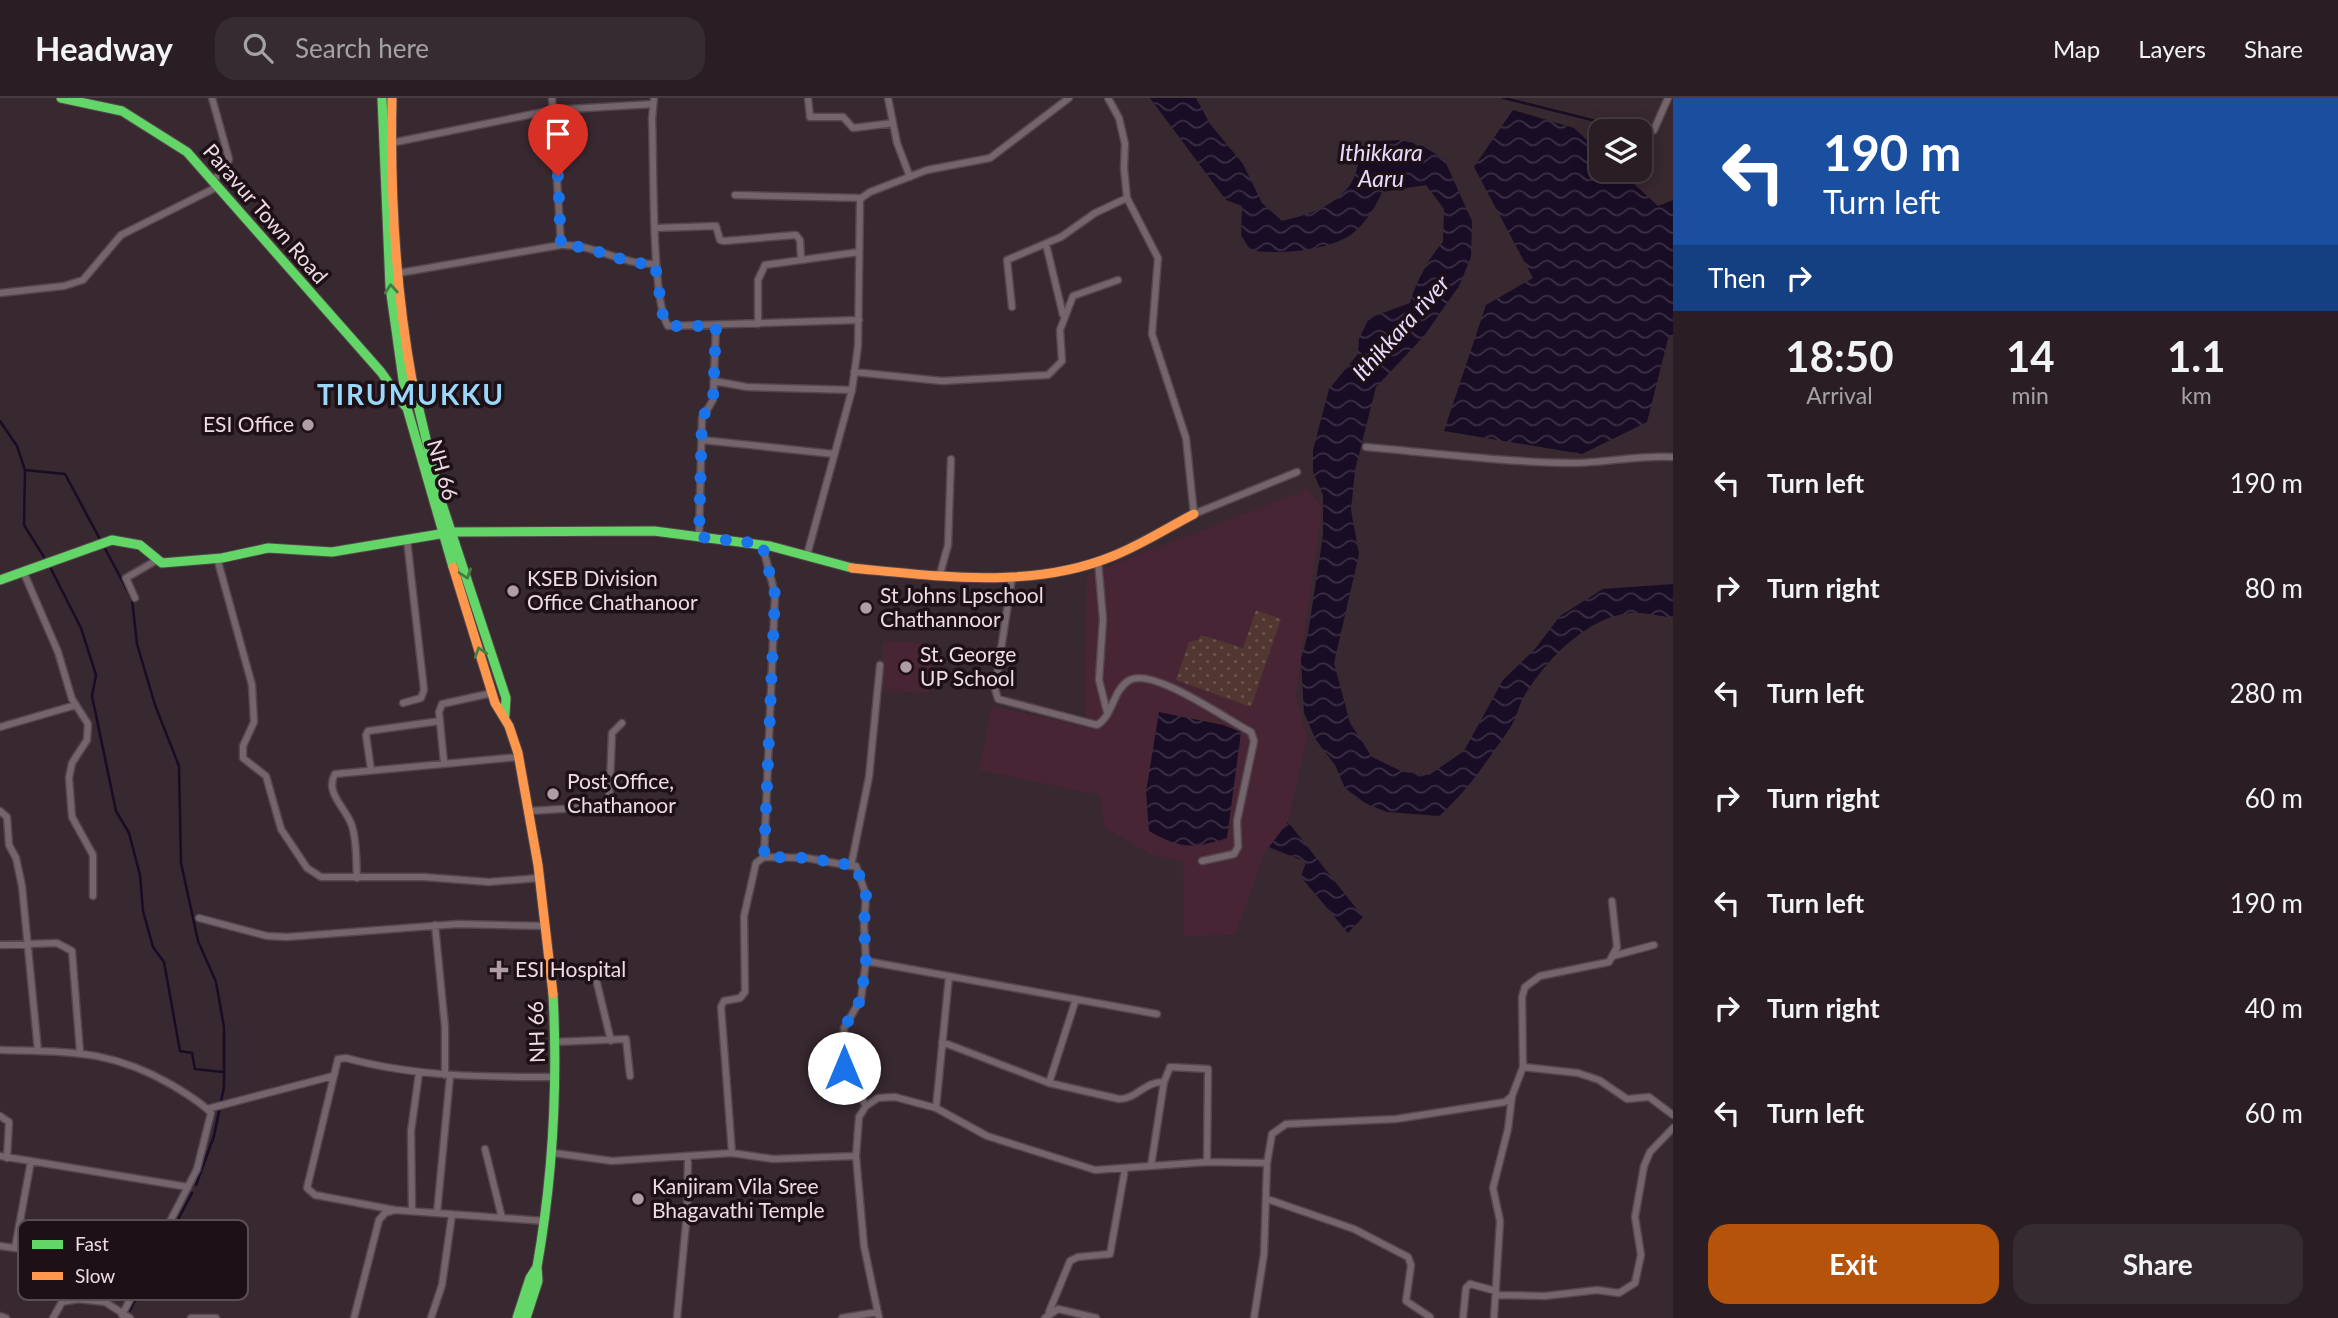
<!DOCTYPE html>
<style>
:root{--surface:#2a1e24;--page:#362b31;--text:#f1f3f6;--muted:#a5a2a6;--line:#463c41;--accent:#b45309}
body{margin:0;font-family:Lato,sans-serif;background:var(--page);color:var(--text);height:100vh;display:flex;flex-direction:column;font-size:26px;white-space:nowrap}
*{box-sizing:border-box;margin:0}
p{font-size:23px;color:var(--muted)}
.icon{flex:none;width:38px;height:38px;fill:none;stroke:currentColor;stroke-width:2;stroke-linecap:round;stroke-linejoin:round}
.map{position:relative;flex:1;overflow:hidden}
.sheet{display:flex;flex-direction:column;background:var(--surface);width:665px}
.sheet>*{flex:none}
.top-card{background:#1a4fa0;color:#fff;overflow:hidden}
.controls{position:absolute;left:1589px;top:21px;display:grid;gap:14px}
.controls a{display:grid;place-items:center;width:63px;height:63px;border-radius:14px;background:var(--surface);box-shadow:0 4px 18px #0003,0 0 0 2px var(--line);font-size:35px}
.pin{position:absolute;display:grid;place-items:center;width:60px;height:60px;color:#fff;margin:-72px -30px;border-radius:50% 50% 50% 0;rotate:-45deg;box-shadow:0 0 7px #0007}
.pin .icon{rotate:45deg}
.me{position:absolute;width:77px;margin:-38px;rotate:0deg;stroke-linejoin:round;filter:drop-shadow(0 0 5px #0008)}
.turn{display:flex;align-items:center;gap:24px;height:147px;padding:0 35px;font-size:32px}
.turn .icon{width:91px;height:91px;stroke-width:2.5}
.turn b{display:block;font-size:49px;line-height:60px}
.then{display:flex;align-items:center;height:66px;padding:0 35px;background:#0003;gap:14px;font-size:26px}
.eta{display:flex;justify-content:space-evenly;align-items:center;height:119px;text-align:center}
.eta b{font-size:42px;font-weight:700;line-height:49px}
.button{display:flex;gap:14px;margin-top:auto;padding:14px 35px}
.button a{flex:1;height:80px;border-radius:21px;background:var(--accent);color:#fff;font-size:28px;font-weight:700;line-height:80px;text-align:center}
.button a+a{background:var(--page);color:var(--text)}
ul{padding:0;list-style:none}
li{display:flex;align-items:center;gap:21px;height:105px;padding:0 35px}
li div{flex:1}
li b{display:block;font-size:26px}
li em{font-style:normal}
header{display:flex;align-items:center;gap:42px;box-sizing:border-box;height:98px;padding:0 35px;background:var(--surface);border-bottom:2px solid var(--line)}
header strong{font-size:33px}
nav{display:flex;gap:38px;margin-inline-start:auto;font-size:24px}
.search{width:490px;height:63px;background:var(--page);display:flex;align-items:center;gap:18px;box-sizing:border-box;padding:0 24px;border-radius:21px;color:var(--muted);font-size:26px}
main{display:flex;flex:1;min-height:0}
.map>svg:first-child{display:block}
</style>
<header>
<strong>Headway</strong>
<div class="search"><svg class="icon" aria-label="search" viewBox="0 0 24 24"><circle cx="10" cy="10" r="6"/><path d="M15 15l6 6"/></svg>Search here</div>
<nav><a>Map</a><a>Layers</a><a>Share</a></nav>
</header>
<main>
<div class="map">
<svg width="1673" height="1220" viewBox="0 0 1673 1220">
<defs>
<pattern id="grass-dots" width="8" height="8" patternUnits="userSpaceOnUse" patternTransform="scale(1.75)"><rect width="8" height="8" fill="#513730"/><path d="M2 2h.1M6 6h.1" fill="none" stroke="#6a534e" stroke-width="1.8" stroke-linecap="round"/></pattern>
<pattern id="water-waves" width="16" height="10" patternUnits="userSpaceOnUse" patternTransform="scale(1.75)"><rect width="16" height="10" fill="#190c25"/><path d="M0 5q4-4 8 0t8 0" fill="none" stroke="#3b2f44"/></pattern>
</defs>
<rect width="100%" height="100%" fill="#382830"/>
<path fill="#472535" d="M1308,391L1322,410L1296,597L1307,640L1287,729L1266,752L1235,837L1184,838L1183,764L1150,756L1105,730L1100,697L979,672L992,608L1080,627L1085,620L1087,477Z
M883,543L931,545L929,595L881,593Z"/>
<path fill="url(#grass-dots)" d="M1256,512L1281,521L1251,609L1176,582L1189,544L1198,542L1201,537L1243,550Z"/>
<path fill="url(#water-waves)" d="M1150,0H1196L1210,26L1243,66L1262,105L1282,123C1308,117 1337,108 1352,84C1359,72 1356,61 1368,44L1399,42L1419,46L1444,61L1472,123L1471,159L1459,188L1424,238L1376,289L1355,372L1351,412L1359,456L1334,565L1350,625L1372,659L1403,674L1429,677L1464,653L1503,582L1535,551L1560,518L1603,491L1673,486V520C1659,518 1643,514 1630,515C1586,519 1544,564 1523,600C1518,610 1516,621 1510,630C1488,661 1468,693 1439,718L1387,714L1365,705L1345,690L1335,667L1316,642L1304,615L1301,561L1308,536L1323,437V397L1313,374V352L1329,291L1358,256L1359,241L1369,220L1410,205C1415,186 1430,158 1443,144L1444,111L1426,87L1382,94C1376,109 1363,129 1349,138C1324,153 1278,157 1250,152L1241,137L1242,108L1226,102Z
M1513,12L1574,30L1601,55V72H1619L1658,108L1673,102V237H1669L1647,324L1582,356L1444,333L1486,207L1533,180L1474,69Z
M1159,614L1223,627L1241,634L1227,740C1193,751 1181,751 1149,733L1146,694Z
M1288,724L1363,819L1348,835L1301,779L1306,764L1269,749Z"/>
<g fill="none" stroke-linecap="round" stroke-linejoin="round">
<path stroke="#190c25" stroke-width="2.5" d="M1504,0L1636,33
M1640,34L1649,37
M0,323L17,348L25,372L65,376L132,501L137,546L155,607L179,668L181,765L198,843L216,884L224,929V989L214,1038L196,1087
M25,372L24,427L44,459
M51,471L81,530L96,577L92,598L116,713L129,735L140,777L143,813L153,849L164,864L180,953L192,955L195,971L223,974
M129,1214L192,1095"/>
<defs>
<path id="street" d="M212,0L229,61L226,70L212,83
M552,0L561,147
M654,0L652,21C654,60 651,203 668,228L859,222
M808,0L810,19H843L853,30L893,25
M888,0L897,45L910,79
M1108,0L1119,20L1125,46L1124,70L1127,100L1158,160L1152,236L1186,340L1194,416L1297,374
M1654,32L1668,0
M391,45L553,12L653,6
M735,97L861,100
M656,130L716,128L720,142L724,143L796,137L800,142L801,161
M1046,146L1063,217
M399,175L561,147C594,146 622,167 655,166
M0,195L64,188L83,182L121,137L217,89
M1012,209L1007,162L1061,139L1095,115L1127,100
M758,226V182L765,167L859,154
M854,274L942,283L1048,277L1062,263L1060,232L1073,198L1118,182
M714,283L747,289L852,292
M702,342L834,356
M1366,349C1434,355 1503,364 1571,365C1605,365 1638,357 1673,359
M699,439L702,320L713,302L716,228
M807,457L852,292L858,248L860,101L870,94L927,72L990,60L1069,0
M217,460L252,587L254,624L243,648V660L266,678L281,731L307,770L321,779H424L489,784L539,780
M1098,463L1103,521L1099,582L1107,614
M23,473L58,554L72,601L88,626L87,642L72,665L69,680L72,719L93,757V798
M940,476L948,447L951,361
M1012,479L995,591L998,601L1097,627C1113,618 1112,594 1128,583C1151,567 1227,622 1251,634L1254,643L1237,723L1238,749L1234,756L1202,763
M135,500L126,480L157,462
M403,605L421,600L424,592L407,442
M0,629L76,607
M444,665L439,614L442,606L492,595
M371,672L366,637L368,633L440,623
M0,713L7,719L9,747L16,760L22,788L38,953
M529,713L609,708L612,635L622,625
M764,759L807,760L851,768
M357,780C356,763 357,744 352,728C347,711 324,695 335,676L519,659
M199,820L267,838L287,839L458,826L546,828
M435,827L445,929V977
M0,847L57,845L72,853L80,954
M1613,858L1654,847
M866,863L1157,916
M596,881L611,943
M555,944L626,941L630,978
M942,944L1049,985L1119,1001C1137,1001 1145,983 1164,984L1170,969L1208,971L1207,1064
M0,952C69,954 110,951 172,987C185,995 201,1004 211,1015L197,1071L122,1217
M1523,969L1578,975L1599,982L1627,1001L1649,999L1673,1017
M1049,985L1076,901
M866,1008L844,969V930L861,901L866,863L864,828L866,797L856,768H851L869,679L880,567
M936,1010L949,878
M207,1011L333,978
M0,1018L9,1024L7,1060
M485,1051L502,1120
M554,1055L612,1063L732,1055L773,1061L856,1058
M732,1055L721,909L724,903L740,900L745,894L744,818L756,765L764,759L775,496L762,446
M0,1058L188,1089
M1151,1068L1164,984
M1267,1101L1354,1131L1408,1159L1411,1167L1406,1203L1430,1219
M395,1112L315,1097L307,1090L338,961L346,960C415,979 484,979 556,979
M412,1113L411,1033L419,975
M437,1115L450,978
M0,1148L65,1157
M15,1150L31,1063
M1496,1197L1545,1198L1597,1192L1619,1195L1635,1185L1641,1157L1635,1119L1644,1068L1650,1054L1673,1030
M1049,1214L1070,1163L1078,1159L1110,1156L1125,1071
M0,1218L6,1220
M53,1220L62,1204L78,1201L105,1204L130,1220
M191,1220H216
M354,1220L379,1122L385,1115L395,1112L544,1123
M431,1220L442,1187L452,1116
M677,1220L687,1115L688,1058
M842,1220L878,1214
M879,1220L864,1148L856,1058L859,1019L866,1008L878,1000L895,999L936,1010L987,1038L1095,1072L1207,1064L1267,1065L1272,1036L1286,1026L1396,1021L1505,1004L1512,998L1523,969L1522,899L1525,889L1540,878L1609,864L1617,849L1612,803
M1045,1220L1058,1211L1096,1220
M1254,1220L1264,1156L1267,1065
M1463,1220L1466,1190L1470,1186L1496,1193
M1494,1220L1500,1123L1493,1090L1508,1031L1512,998"/>
<path id="fast" d="M61,0L122,13L187,54L381,274L405,308
M382,0L390,189L407,310L453,469
M412,282L440,400L506,600L505,617
M0,482L112,442L140,447L162,465L222,460L268,450L332,454L452,434L654,433L770,448L852,470
M517,1220L530,1180L537,1169
M526,1220L538,1183L537,1169C553,1078 558,989 553,896"/>
<path id="slow" d="M392,0C390,95 395,188 412,282
M453,469L495,605L509,628L518,655L538,767L553,896
M852,470C936,478 1031,492 1113,458C1141,447 1167,430 1194,416"/>
</defs>
<use href="#street" stroke="#55464c" stroke-width="9"/>
<use href="#fast" stroke="#55464c" stroke-width="11"/>
<use href="#slow" stroke="#55464c" stroke-width="11"/>
<use href="#street" stroke="#74656c" stroke-width="6"/>
<use href="#fast" stroke="#63d668" stroke-width="9"/>
<use href="#slow" stroke="#ff974d" stroke-width="9"/>
</g>
<defs><path id="oneway-chevron" d="M-2-3.5L2.5 0L-2 3.5" fill="none" stroke-width="1.6" stroke-linecap="round" stroke-linejoin="round" transform="scale(1.75)"/></defs>
<g stroke="#447d43">
<use href="#oneway-chevron" transform="translate(391 191) rotate(-95)"/>
<use href="#oneway-chevron" transform="translate(466 476) rotate(72)"/>
<use href="#oneway-chevron" transform="translate(480 554) rotate(-107)"/>
</g>
<g fill="none" stroke-linecap="round" stroke-linejoin="round">
<path stroke="#1a73e8" stroke-width="12" stroke-dasharray="0 21.6" d="M558,78L561,147C594,147 622,167 655,166L663,218L668,228H716L713,302L702,320L699,439L762,446L775,496L764,759L807,760L856,768L866,797L864,828L866,863L861,901L844,930V970"/>
</g>
<g fill="#af9ca4" stroke="#1d1016" stroke-width="2.5">
<circle cx="308" cy="327" r="7"/>
<circle cx="513" cy="493" r="7"/>
<circle cx="866" cy="510" r="7"/>
<circle cx="906" cy="569" r="7"/>
<circle cx="553" cy="696" r="7"/>
<path d="M495.5 861.5h7v7h7v7h-7v7h-7v-7h-7v-7h7z"/>
<circle cx="638" cy="1101" r="7"/>
</g>
<g text-anchor="middle" stroke-width="7" stroke-linejoin="round" paint-order="stroke">
<g font-size="21" fill="#efdbe3" stroke="#1d1016">
<text transform="translate(265 116) rotate(49)" y="7">Paravur Town Road</text>
<text transform="translate(442 372) rotate(74)" y="7">NH 66</text>
<text transform="translate(537 934) rotate(-92)" y="7">NH 66</text>
</g>
<g font-size="21" fill="#efdbe3" stroke="#1d1016" text-anchor="start">
<text x="294" y="334" text-anchor="end">ESI Office</text>
<text x="527" y="488">KSEB Division<tspan x="527" dy="24">Office Chathanoor</tspan></text>
<text x="880" y="505">St Johns Lpschool<tspan x="880" dy="24">Chathannoor</tspan></text>
<text x="920" y="564">St. George<tspan x="920" dy="24">UP School</tspan></text>
<text x="567" y="691">Post Office,<tspan x="567" dy="24">Chathanoor</tspan></text>
<text x="515" y="879">ESI Hospital</text>
<text x="652" y="1096">Kanjiram Vila Sree<tspan x="652" dy="24">Bhagavathi Temple</tspan></text>
</g>
<g font-size="23" font-style="italic" fill="#e9dafe" stroke="#1d1016">
<text x="1381" y="63">Ithikkara<tspan x="1381" dy="26">Aaru</tspan></text>
<text transform="translate(1401 230) rotate(-48)" y="8">Ithikkara river</text>
</g>
<g font-size="28" font-weight="bold" letter-spacing="2" fill="#9ad8fb" stroke="#1d1016">
<text x="411" y="307">TIRUMUKKU</text>
</g>
</g>
<rect x="18" y="1122" width="230" height="80" rx="10" fill="#1d1016" stroke="#5c4d54" stroke-width="2"/>
<rect x="32" y="1142" width="31" height="9" fill="#63d668"/>
<rect x="32" y="1174" width="31" height="8" fill="#ff974d"/>
<g font-size="19" fill="#efdbe3">
<text x="75" y="1153">Fast</text>
<text x="75" y="1185">Slow</text>
</g>
</svg>
<div class="controls">
<a><svg class="icon" aria-label="layers" viewBox="0 0 24 24"><path d="M12 4l9 5-9 5-9-5zM3 14l9 5 9-5"/></svg></a>
</div>
<div class="pin" style="left:558px;top:78px;background:#d93025"><svg class="icon" aria-label="arrive" viewBox="0 0 24 24"><path d="M6 21V4h12l-3 4 3 4H6"/></svg></div>
<svg class="me" style="left:844px;top:970px" viewBox="-20 -20 40 40"><circle r="19" fill="#fff"/><path d="M0-13L10 11 0 6-10 11z" fill="#1a73e8"/></svg>
</div>
<section class="sheet">
<div class="top-card">
<div class="turn"><svg class="icon" aria-label="left" viewBox="0 0 24 24"><path d="M17 20v-9H6M10 6l-5 5 5 5"/></svg><div><b>190 m</b>Turn left</div></div>
<div class="then">Then<svg class="icon" aria-label="right" viewBox="0 0 24 24"><path d="M7 20v-9h11M14 6l5 5-5 5"/></svg></div>
</div>
<div class="eta">
<div><b>18:50</b><p>Arrival</p></div>
<div><b>14</b><p>min</p></div>
<div><b>1.1</b><p>km</p></div>
</div>
<ul>
<li><svg class="icon" aria-label="left" viewBox="0 0 24 24"><path d="M17 20v-9H6M10 6l-5 5 5 5"/></svg><div><b>Turn left</b></div><em>190 m</em></li>
<li><svg class="icon" aria-label="right" viewBox="0 0 24 24"><path d="M7 20v-9h11M14 6l5 5-5 5"/></svg><div><b>Turn right</b></div><em>80 m</em></li>
<li><svg class="icon" aria-label="left" viewBox="0 0 24 24"><path d="M17 20v-9H6M10 6l-5 5 5 5"/></svg><div><b>Turn left</b></div><em>280 m</em></li>
<li><svg class="icon" aria-label="right" viewBox="0 0 24 24"><path d="M7 20v-9h11M14 6l5 5-5 5"/></svg><div><b>Turn right</b></div><em>60 m</em></li>
<li><svg class="icon" aria-label="left" viewBox="0 0 24 24"><path d="M17 20v-9H6M10 6l-5 5 5 5"/></svg><div><b>Turn left</b></div><em>190 m</em></li>
<li><svg class="icon" aria-label="right" viewBox="0 0 24 24"><path d="M7 20v-9h11M14 6l5 5-5 5"/></svg><div><b>Turn right</b></div><em>40 m</em></li>
<li><svg class="icon" aria-label="left" viewBox="0 0 24 24"><path d="M17 20v-9H6M10 6l-5 5 5 5"/></svg><div><b>Turn left</b></div><em>60 m</em></li>
</ul>
<div class="button"><a>Exit</a><a>Share</a></div>
</section>
</main>
